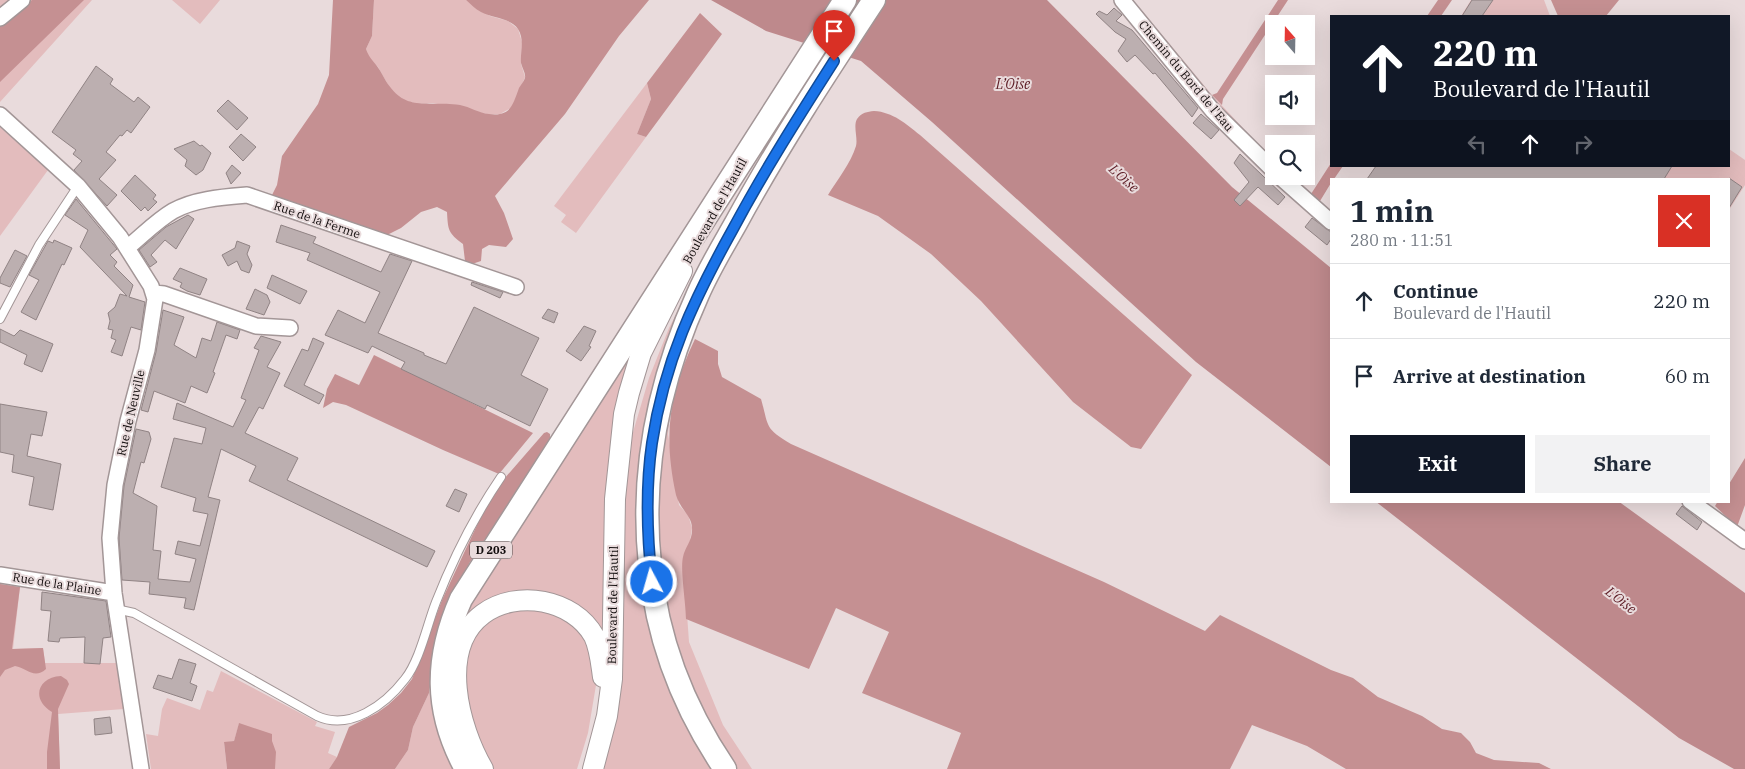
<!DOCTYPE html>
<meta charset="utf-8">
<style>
:root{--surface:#fff;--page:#f2f2f3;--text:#1f2937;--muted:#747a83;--line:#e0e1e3;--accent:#111827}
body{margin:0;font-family:"IBM Plex Serif",serif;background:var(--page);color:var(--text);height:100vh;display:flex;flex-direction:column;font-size:19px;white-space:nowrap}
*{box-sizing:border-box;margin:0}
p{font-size:16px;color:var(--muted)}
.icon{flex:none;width:28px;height:28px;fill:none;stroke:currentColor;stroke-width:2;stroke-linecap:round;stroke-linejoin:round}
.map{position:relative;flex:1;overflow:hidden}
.drawer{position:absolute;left:1330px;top:178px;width:400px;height:325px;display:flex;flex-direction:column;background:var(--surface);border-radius:0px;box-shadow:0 5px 20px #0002}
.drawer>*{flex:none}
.top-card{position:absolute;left:1330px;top:15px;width:400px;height:152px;border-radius:0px;box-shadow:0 5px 20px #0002;background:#111827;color:#fff;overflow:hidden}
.needle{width:32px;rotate:340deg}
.tools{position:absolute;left:1265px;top:15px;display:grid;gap:10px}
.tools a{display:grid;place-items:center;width:50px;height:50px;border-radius:0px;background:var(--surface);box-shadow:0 5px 20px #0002;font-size:25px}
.pin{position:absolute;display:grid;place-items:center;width:42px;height:42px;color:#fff;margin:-51px -21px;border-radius:50% 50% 50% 0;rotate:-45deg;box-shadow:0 0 5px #0007}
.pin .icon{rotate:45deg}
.me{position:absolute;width:55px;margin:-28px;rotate:354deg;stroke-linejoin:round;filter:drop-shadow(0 0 4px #0008)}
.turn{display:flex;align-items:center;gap:18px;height:105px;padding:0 20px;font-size:22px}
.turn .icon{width:65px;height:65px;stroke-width:2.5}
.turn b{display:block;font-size:35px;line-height:42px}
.lanes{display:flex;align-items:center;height:48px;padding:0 20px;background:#0003;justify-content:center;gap:25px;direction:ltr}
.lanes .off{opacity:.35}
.round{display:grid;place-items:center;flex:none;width:52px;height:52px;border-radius:0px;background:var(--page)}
.overview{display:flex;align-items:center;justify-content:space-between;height:85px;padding:0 20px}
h1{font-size:30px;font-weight:700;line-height:38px}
.button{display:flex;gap:10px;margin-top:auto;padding:10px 20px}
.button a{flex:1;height:58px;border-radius:0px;background:var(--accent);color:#fff;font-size:20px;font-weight:700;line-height:58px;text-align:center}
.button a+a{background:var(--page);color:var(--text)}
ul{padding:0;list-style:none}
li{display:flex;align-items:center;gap:15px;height:75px;padding:0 20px;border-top:1px solid var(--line)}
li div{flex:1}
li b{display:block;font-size:19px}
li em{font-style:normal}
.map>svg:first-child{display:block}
</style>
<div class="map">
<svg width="1745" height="769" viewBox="0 0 1745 769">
<rect width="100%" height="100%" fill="#e9dbdc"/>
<path fill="#e3bcbd" d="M0,0H92L0,102Z
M172,0H220L200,24Z
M374,0H466L490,16L508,21L518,29L522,42L521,64L525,77L515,103L509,109L500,114H487L433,103L417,104L403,100L391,90L378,67L368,58L366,49L372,36Z
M1127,0H1133L1212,95L1274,161L1244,135Z
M1471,0H1544L1550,16H1461Z
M647,83L651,99L637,134L646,137L576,233L561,222L566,215L554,206Z
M0,127L48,170L0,236Z
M1729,149L1745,160V185L1729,210V179H1512L1494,166H1729Z
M683,301L638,518L714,769H602L622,672L623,510L631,439L649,378L669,328Z
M637,337L603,628L598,629L541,594L455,631L466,604Z
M670,411L668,434L679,505L688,515L692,528L690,541L683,558L689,642L723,725L752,769H738L727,755L699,704L678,650L668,613L657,543L659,464Z
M0,584L20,587L13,649L43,648L45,663H118L124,709L58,714L60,769H0Z
M518,607L560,615L588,639L597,668L596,685L588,733L577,769H491L476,742L464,674L471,642L490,619Z
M433,669L457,769H395L408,750L413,727L429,693Z
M221,671L317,722L315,726L335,732L328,753L337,757L329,769H275V760L239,724L234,741L224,743L227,769H151L146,734L158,736L162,709L167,698L200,710L207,690L213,692Z"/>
<path fill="#c59092" d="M32,0H84L0,82V26Z
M333,0H374L372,36L366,49C369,59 377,64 382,74C403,114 422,100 460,105C470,107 479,113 489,114C511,117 513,104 519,88C521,85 524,81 525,78C526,73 522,68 521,63C520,52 525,40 518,29C511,18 492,18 481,12C475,9 471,4 466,0H649L619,36L565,114L495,196L504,213L513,239L506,247L489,245L482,249L481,261L472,264L465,261L463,244C448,233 448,230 447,212L437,207L421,212L401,228L387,235L274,199L272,195L277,185L282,156L318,104L329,75Z
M1278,0H1288L1223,99L1222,105L1212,95L1217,93Z
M1438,0H1452L1441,16H1427Z
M1551,0H1619L1606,16H1558Z
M700,13L722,34L646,137L637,134L651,99L647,83Z
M874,111C893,112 906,124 920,135L1192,375L1141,449L1131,447L1073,402L981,301L931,254L878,216L828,195C837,180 851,163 856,146C858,138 853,126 857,119C862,112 867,112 874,111Z
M1331,163V166H1343L1334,179H1331V183L1320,201L1311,194Z
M695,339L718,351V364L722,377L761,399C769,427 764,428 791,444L1104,582L1205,631L1220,615L1331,670L1353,678L1378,697L1422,716L1442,729L1461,733L1470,742L1476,753L1494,760L1539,763L1551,769H1346L1307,746L1252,725L1230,769H947L961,733L862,693L889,632L836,608L809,669L686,619C686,604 680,569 683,557C685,547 693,540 692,528C692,516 680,509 676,495C663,434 669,394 695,339Z
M374,355L533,433L499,474L443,450L346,405L333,402L323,408L327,389L335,374L359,385Z
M547,432L550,434V441L470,562L448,603L433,669L429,693L413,727L408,750L395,769H329L337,757L349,727L377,713L388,705L401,693L412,679L442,600L485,508L504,479L544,433Z
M1745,458V505L1737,527L1715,506L1718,501H1729V484Z
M0,584L20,587L12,649L43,648L46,669C34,680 27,668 15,666L5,670L0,677Z
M61,676L67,680L69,684L58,709L60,769H47V752L52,712C31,700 37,677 61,676Z
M239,723L272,734V741L276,752L275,769H227L224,742L234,741Z"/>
<path fill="#be898c" d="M711,0H1047L1232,187L1331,268V467L1196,362L932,122L861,61L766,31Z
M1375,501H1618L1745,593V769H1734L1679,738Z"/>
<path fill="#bcafb0" stroke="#908384" d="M1472,0H1493L1482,16H1462Z
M1114,8L1122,15L1116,21L1132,30L1198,108L1192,117L1155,73L1153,74L1135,55L1127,62L1118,51L1126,39L1115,32L1096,14L1099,11L1107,15Z
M96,66L113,79L110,84L134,102L138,97L150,107L131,133L127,130L122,136L120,135L106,152L116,160L99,179L117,195L107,206L74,170L82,161L73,154L76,150L52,132Z
M228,100L248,118L237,130L217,111Z
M1201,114L1219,130L1211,139L1193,123Z
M241,134L256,147L243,161L229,147Z
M194,141L200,146L202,145L211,153L203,170L196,175L185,166L187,160L174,149Z
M1240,154L1285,197L1278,205L1258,187L1240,206L1234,200L1249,182L1234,163Z
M232,165L241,173L231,184L226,173Z
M1376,166H1672L1664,179H1367Z
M135,175L156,195L153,199L157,202L148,211L145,207L141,211L121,191Z
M1729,178L1742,187L1729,208Z
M76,199L117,249L110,255L117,262L114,266L133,285L129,297L145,302L141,330L131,327L122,356L111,352L116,340L111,338L113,330L108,329L110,321L108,313L115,307L120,294L127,296L80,247L88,230L65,215Z
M188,215L194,219L176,249L165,240L151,255L157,262L150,267L139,250L166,227Z
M1312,218L1331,232V239L1327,245L1305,227Z
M281,225L316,237L313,243L381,272L390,254L412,261L378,333L424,353V355L446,364L474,307L539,338L521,375L548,389L530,426L487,405L485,409L401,369L405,362L372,346L368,353L325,335L338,310L365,323L380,292L307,260L310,253L276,242Z
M54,240L72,248L64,265L62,264L36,320L21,312L39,280L29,275L48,241L53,243Z
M237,241L250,246L247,254L252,265L249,273L241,270L237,261L228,266L222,255L235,248Z
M15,250L27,256L10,287L0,283V278Z
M180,268L207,279L200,295L187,291L180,287L182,283L173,279Z
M272,275L307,291L300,304L267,288Z
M472,282L503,292L500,298L471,285Z
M255,289L267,295L270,302L264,315L246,309Z
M548,309L558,313L554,323L542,318Z
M163,310L184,317L174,345L196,358L202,338L211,341L217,322L240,330L237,339L226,335L213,372L215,373L207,393L191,386L185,403L154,391L148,412L141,410L156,352Z
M584,326L596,331L589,346L591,347L581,361L566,351Z
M0,329L14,336L20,330L53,344L42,372L24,364L27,355L0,342Z
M261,336L281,342L267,367L280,373L263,409L259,407L245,433L298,458L287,480L435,551L427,567L249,481L256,466L221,449L208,497L220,500L194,610L184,608L186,598L149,594L150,582L122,580L119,538L124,486L136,429L149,432L151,439L144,463L141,462L133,493L157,506L153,550L161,551L158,579L190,582L196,559L175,554L178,541L200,546L208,514L193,511L196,498L161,487L174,438L202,444L206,428L173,419L177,403L233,427L246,400L241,398L259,350L254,348Z
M313,338L324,343L304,385L324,395L319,404L284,386L302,349L308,351Z
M0,404L47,412L42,436L31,434L27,456L61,464L53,510L29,505L34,477L12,472L14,455L0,452Z
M455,489L467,494L459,512L446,506Z
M1682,506L1702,522L1697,530L1676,514Z
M42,592L106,601L111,637L103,638L100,664L84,663L85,637L60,638L59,642L48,641L51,611L41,610Z
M179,659L196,664L190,683L197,686L192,701L153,688L158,675L172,679Z
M110,717L112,733L95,735L94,719Z"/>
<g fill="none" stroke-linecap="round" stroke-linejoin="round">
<defs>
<path id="lane" d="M0,319L39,245L78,186
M116,609L134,613L317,716C350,731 385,705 405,679C420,660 427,625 436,602C453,559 475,515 501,477"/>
<path id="street" d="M1122,0L1213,111L1274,171
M0,18L22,0
M0,115L78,186L120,237L151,286L155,299L147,350L128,421L115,485L110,538L114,593L141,769
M1279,176L1331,222
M127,248C142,236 156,221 173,211C194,199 223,197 247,195L516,287
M154,293L164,294L256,326L290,328
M1690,501L1745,541
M0,575L114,593"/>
<path id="secondary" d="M483,769C459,728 437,648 483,614C517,589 573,599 594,636C600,649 601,663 603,677
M593,769L607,716L612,679L615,499L624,414L629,393L641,353L682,271"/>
<path id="primary" d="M466,769C434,711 435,658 461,599L845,0
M725,769C683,707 657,640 650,565C640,471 659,380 698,294C709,269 723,246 736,223C778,146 826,73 874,0"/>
</defs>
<use href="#lane" stroke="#a39697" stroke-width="10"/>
<use href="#street" stroke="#a39697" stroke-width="18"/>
<use href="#secondary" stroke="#a39697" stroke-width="22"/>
<use href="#primary" stroke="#a39697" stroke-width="25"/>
<use href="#lane" stroke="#fff" stroke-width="8"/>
<use href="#street" stroke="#fff" stroke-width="15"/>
<use href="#secondary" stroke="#fff" stroke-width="20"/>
<use href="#primary" stroke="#fff" stroke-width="22"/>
</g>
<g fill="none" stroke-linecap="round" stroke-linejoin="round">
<defs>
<path id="route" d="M652,582C647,536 645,490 652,443C664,362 694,299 733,229C764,171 799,116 834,61"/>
</defs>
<use href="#route" stroke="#114b97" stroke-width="12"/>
<use href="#route" stroke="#1a73e8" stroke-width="9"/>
</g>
<g text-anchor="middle" stroke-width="4" stroke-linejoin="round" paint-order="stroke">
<rect fill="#e9dbdc" stroke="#524b4b" stroke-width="1" x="470" y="541.5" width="42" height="17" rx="4"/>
<g font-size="11" font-weight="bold" fill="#120d0d">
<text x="491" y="554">D 203</text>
</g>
<g font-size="12" fill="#120d0d" stroke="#e9dbdc">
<text transform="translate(1186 76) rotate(50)" y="4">Chemin du Bord de l'Eau</text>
<text transform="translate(715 211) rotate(-61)" y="4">Boulevard de l'Hautil</text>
<text transform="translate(317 220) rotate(19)" y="4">Rue de la Ferme</text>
<text transform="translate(131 413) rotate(-77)" y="4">Rue de Neuville</text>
<text transform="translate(57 584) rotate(9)" y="4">Rue de la Plaine</text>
<text transform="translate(613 605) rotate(-89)" y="4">Boulevard de l'Hautil</text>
</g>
<g font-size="14" font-style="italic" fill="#5c1b24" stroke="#e9dbdc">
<text x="1013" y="89">L’Oise</text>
<text transform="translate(1124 178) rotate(42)" y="5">L'Oise</text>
<text transform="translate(1621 600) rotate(38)" y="5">L'Oise</text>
</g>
</g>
</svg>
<div class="tools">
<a><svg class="needle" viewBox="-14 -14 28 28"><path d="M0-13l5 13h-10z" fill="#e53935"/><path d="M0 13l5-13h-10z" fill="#747a83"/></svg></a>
<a><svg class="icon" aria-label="sound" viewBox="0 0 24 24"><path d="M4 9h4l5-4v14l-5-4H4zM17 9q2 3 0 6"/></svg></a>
<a><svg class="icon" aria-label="search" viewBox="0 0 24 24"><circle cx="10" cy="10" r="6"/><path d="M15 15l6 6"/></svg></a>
</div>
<div class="pin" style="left:834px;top:61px;background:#d93025"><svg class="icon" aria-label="arrive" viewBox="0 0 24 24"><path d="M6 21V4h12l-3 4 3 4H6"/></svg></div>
<svg class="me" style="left:652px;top:582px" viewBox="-20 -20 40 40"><circle r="17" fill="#1a73e8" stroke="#fff" stroke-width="3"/><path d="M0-11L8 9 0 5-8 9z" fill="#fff"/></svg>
<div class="top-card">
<div class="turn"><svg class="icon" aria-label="ahead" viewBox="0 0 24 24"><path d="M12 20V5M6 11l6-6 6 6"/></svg><div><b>220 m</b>Boulevard de l'Hautil</div></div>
<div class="lanes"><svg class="icon off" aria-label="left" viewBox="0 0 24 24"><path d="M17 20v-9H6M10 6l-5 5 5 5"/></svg><svg class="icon" aria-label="ahead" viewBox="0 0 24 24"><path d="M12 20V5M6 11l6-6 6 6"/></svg><svg class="icon off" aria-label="right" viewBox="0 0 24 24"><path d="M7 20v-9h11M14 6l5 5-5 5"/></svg></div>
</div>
<section class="drawer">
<div class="overview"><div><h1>1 min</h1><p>280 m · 11:51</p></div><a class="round" style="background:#d93025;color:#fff"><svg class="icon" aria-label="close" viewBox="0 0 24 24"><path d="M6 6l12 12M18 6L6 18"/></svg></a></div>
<ul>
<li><svg class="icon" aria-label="ahead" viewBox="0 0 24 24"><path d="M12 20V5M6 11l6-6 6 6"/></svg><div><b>Continue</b><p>Boulevard de l'Hautil</p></div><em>220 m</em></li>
<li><svg class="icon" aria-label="arrive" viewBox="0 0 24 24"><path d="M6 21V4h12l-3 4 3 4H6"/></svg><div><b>Arrive at destination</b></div><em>60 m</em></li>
</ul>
<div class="button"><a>Exit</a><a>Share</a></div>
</section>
</div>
